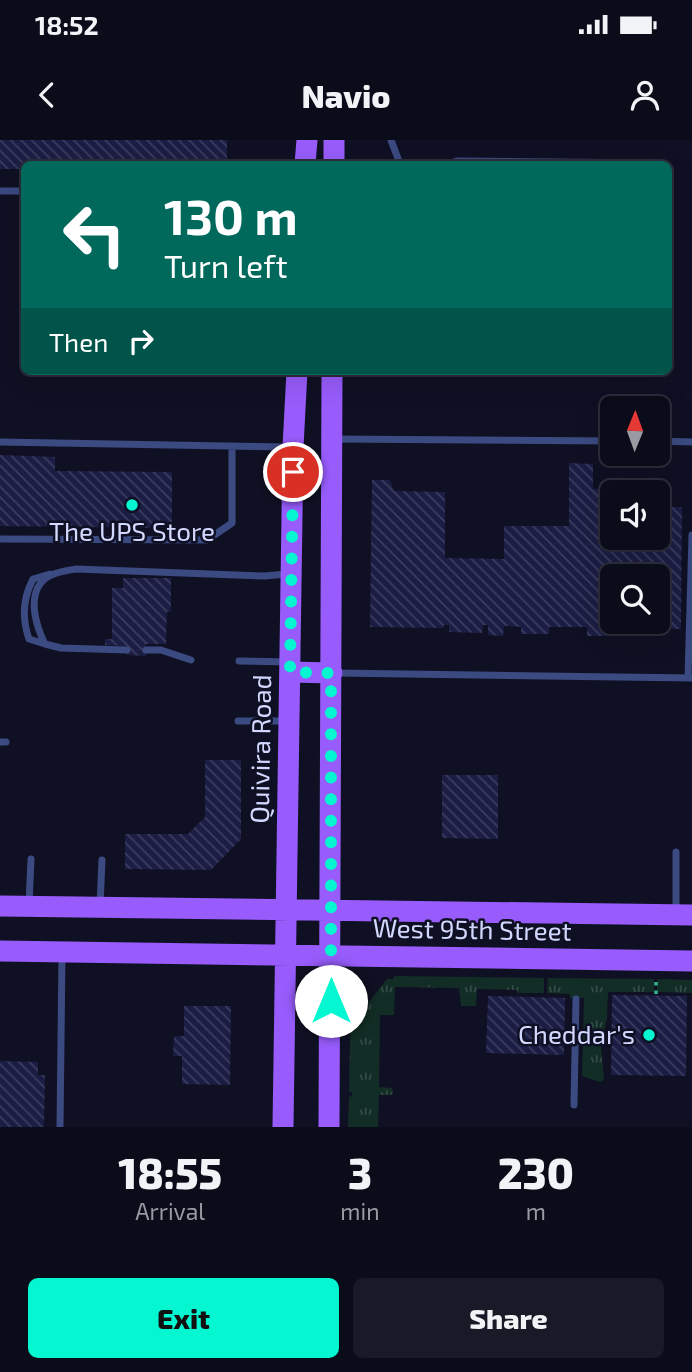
<!DOCTYPE html>
<style>
:root{--surface:#0b0c1a;--page:#191a27;--text:#f1f3f6;--muted:#9a9ba2;--line:#2b2c39;--accent:#05f7d1}
body{margin:0;font-family:"Exo 2",sans-serif;background:var(--page);color:var(--text);height:100vh;display:flex;flex-direction:column;font-size:26px;white-space:nowrap}
*{box-sizing:border-box;margin:0}
p{font-size:23px;color:var(--muted)}
.icon{flex:none;width:38px;height:38px;fill:none;stroke:currentColor;stroke-width:2;stroke-linecap:round;stroke-linejoin:round}
.map{position:relative;height:987px;overflow:hidden}
.details{display:flex;flex-direction:column;background:var(--surface);flex:1}
.details>*{flex:none}
.hud{position:absolute;left:21px;top:21px;width:651px;height:214px;border-radius:10px;box-shadow:0 7px 28px #0002,0 0 0 2px var(--line);background:#00695c;color:#fff;overflow:hidden}
.needle{width:46px;rotate:1deg}
.controls{position:absolute;left:600px;top:256px;display:grid;gap:14px}
.controls a{display:grid;place-items:center;width:70px;height:70px;border-radius:10px;background:var(--surface);box-shadow:0 7px 28px #0002,0 0 0 2px var(--line);font-size:35px}
.pin{position:absolute;display:grid;place-items:center;width:60px;height:60px;color:#fff;margin:-30px;border:4px solid #fff;border-radius:50%;box-shadow:0 2px 7px #0007}
.me{position:absolute;width:77px;margin:-38px;rotate:0deg;stroke-linejoin:round;filter:drop-shadow(0 0 5px #0008)}
.turn{display:flex;align-items:center;gap:24px;height:147px;padding:0 28px;font-size:32px}
.turn .icon{width:91px;height:91px;stroke-width:2.5}
.turn b{display:block;font-size:49px;line-height:60px}
.then{display:flex;align-items:center;height:66px;padding:0 28px;background:#0003;gap:14px;font-size:26px}
.eta{display:flex;justify-content:space-evenly;align-items:center;height:119px;text-align:center}
.eta b{font-size:42px;font-weight:800;line-height:49px}
.action{display:flex;gap:14px;margin-top:auto;padding:14px 28px}
.action a{flex:1;height:80px;border-radius:10px;background:var(--accent);color:#111;font-size:28px;font-weight:800;line-height:80px;text-align:center}
.action a+a{background:var(--page);color:var(--text)}
.status{display:flex;justify-content:space-between;align-items:center;height:49px;padding:0 35px;background:var(--surface);direction:ltr}
.status svg{height:19px;fill:currentColor}
header{display:flex;justify-content:space-between;align-items:center;height:91px;padding:0 28px;background:var(--surface);font-size:32px;font-weight:800}
.map>svg:first-child{display:block}
</style>
<div class="status"><b>18:52</b><svg viewBox="0 0 49 12"><path d="M0 12V9h3v3zM5 12V6h3v6zM10 12V3h3v9zM15 12V0h3v12zM26 1h20v11H26zM47 4h2v5h-2z"/></svg></div>
<header><svg class="icon" aria-label="back" viewBox="0 0 24 24"><path d="M15 5l-7 7 7 7"/></svg>Navio<svg class="icon" aria-label="person" viewBox="0 0 24 24"><circle cx="12" cy="8" r="4"/><path d="M4 21q1-7 8-7t8 7"/></svg></header>
<div class="map">
<svg width="692" height="987" viewBox="0 0 692 987">
<defs>
<pattern id="grass-tufts" width="24" height="20" patternUnits="userSpaceOnUse" patternTransform="scale(1.75)"><rect width="24" height="20" fill="#122d25"/><path d="M3 7l-1-3M5 7V3M7 7l1-3M15 17l-1-3M17 17v-4M19 17l1-3" fill="none" stroke="#344b46"/></pattern>
<pattern id="building-back-hatch" width="6" height="6" patternUnits="userSpaceOnUse" patternTransform="scale(1.75)"><rect width="6" height="6" fill="#1b1d44"/><path d="M-1 5l2 2M0 0l6 6M5-1l2 2" fill="none" stroke="#3b3d60"/></pattern>
</defs>
<rect width="100%" height="100%" fill="#0f1023"/>
<path fill="url(#grass-tufts)" d="M394,836L544,838V853H517V850L477,849L476,866H461L459,848L395,847L394,875H380L379,947L392,948L393,953L391,955H379L378,987H348L349,957L352,956V952H349L351,861L368,863L387,839H394Z
M548,838L654,839V852H608L607,878L601,906L604,940L600,942L582,936L584,858H570V854L547,853Z
M657,839L692,840V853L657,852Z"/>
<path fill="url(#building-back-hatch)" fill-rule="evenodd" d="M0,0H227V24H24V29H0Z
M0,315L55,317V331L172,332V388L0,386Z
M569,323L593,324V349H665V367H682L681,489H661V496H587V487H549V494H521V487L504,486L503,496L488,495V485H483L482,493L449,492V485H444L443,488L370,487L372,340H390L394,351L445,352V418L504,419V386H569ZM612,352H658V397H612ZM612,436H658V481H612Z
M123,438H171V471L167,472L166,504H146V516L127,515V506L105,505V499H112V448H123Z
M205,620H241V699L211,730L125,729V694H188L205,677Z
M442,635H498V699L442,698Z
M612,855L687,856L686,936L611,935Z
M488,856L565,858L564,915L486,913Z
M184,866H231L230,945L182,944V916H173L174,896H184Z
M0,921L38,922V935H45L44,987H0Z"/>
<g fill="none" stroke-linecap="round" stroke-linejoin="round">
<path stroke="#31b38a" stroke-width="3.5" stroke-dasharray="3.5 5" stroke-linecap="butt" d="M656,854V839"/>
<path stroke="#3b4a81" stroke-width="7" d="M391,0L400,24
M448,24L457,21L655,23
M0,51H24
M333,299L612,301
M658,301L692,302
M0,302L290,307
M0,399L207,400L232,383V306
M45,504L29,499C22,479 23,458 33,439L50,434
M127,510L61,508L45,504C37,488 28,461 40,444C48,433 64,431 76,429L264,436L287,434
M146,510H161L191,520
M239,521L288,522
M336,533L692,538
M688,538L692,395
M238,581H286
M0,602H6
M676,712V774
M29,764L31,719
M100,765L102,720
M574,965L576,859
M60,987L62,813"/>
<path stroke="#975cfb" stroke-width="21" d="M305,24L307,0
M334,24V0
M290,532L332,533
M0,766L692,775
M0,811L692,821
M283,987L293,307L297,231
M329,987L332,231"/>
</g>
<g fill="none" stroke-linecap="round" stroke-linejoin="round">
<path stroke="#05f7d1" stroke-width="12" stroke-dasharray="0 21.6" d="M293,332L290,532L331,533V861"/>
</g>
<g fill="#05f7d1" stroke="#0f1023" stroke-width="2.5">
<circle cx="132" cy="365" r="7"/>
<circle cx="649" cy="895" r="7"/>
</g>
<g text-anchor="middle" stroke-width="5" stroke-linejoin="round" paint-order="stroke">
<g font-size="26" fill="#d2d8fe" stroke="#0f1023">
<text x="132" y="401">The UPS Store</text>
<text x="635" y="904" text-anchor="end">Cheddar's</text>
</g>
<g font-size="26" fill="#d2d8fe" stroke="#0f1023">
<text transform="translate(261 609) rotate(-89)" y="9">Quivira Road</text>
<text transform="translate(472 790) rotate(1)" y="9">West 95th Street</text>
</g>
</g>
</svg>
<div class="controls">
<a><svg class="needle" viewBox="-14 -14 28 28"><path d="M0-13l5 13h-10z" fill="#e53935"/><path d="M0 13l5-13h-10z" fill="#9a9ba2"/></svg></a>
<a><svg class="icon" aria-label="sound" viewBox="0 0 24 24"><path d="M4 9h4l5-4v14l-5-4H4zM17 9q2 3 0 6"/></svg></a>
<a><svg class="icon" aria-label="search" viewBox="0 0 24 24"><circle cx="10" cy="10" r="6"/><path d="M15 15l6 6"/></svg></a>
</div>
<div class="pin" style="left:293px;top:332px;background:#d93025"><svg class="icon" aria-label="arrive" viewBox="0 0 24 24"><path d="M6 21V4h12l-3 4 3 4H6"/></svg></div>
<svg class="me" style="left:331px;top:861px" viewBox="-20 -20 40 40"><circle r="19" fill="#fff"/><path d="M0-13L10 11 0 6-10 11z" fill="#05f7d1"/></svg>
<div class="hud">
<div class="turn"><svg class="icon" aria-label="left" viewBox="0 0 24 24"><path d="M17 20v-9H6M10 6l-5 5 5 5"/></svg><div><b>130 m</b>Turn left</div></div>
<div class="then">Then<svg class="icon" aria-label="right" viewBox="0 0 24 24"><path d="M7 20v-9h11M14 6l5 5-5 5"/></svg></div>
</div>
</div>
<section class="details">
<div class="eta">
<div><b>18:55</b><p>Arrival</p></div>
<div><b>3</b><p>min</p></div>
<div><b>230</b><p>m</p></div>
</div>
<div class="action"><a>Exit</a><a>Share</a></div>
</section>
